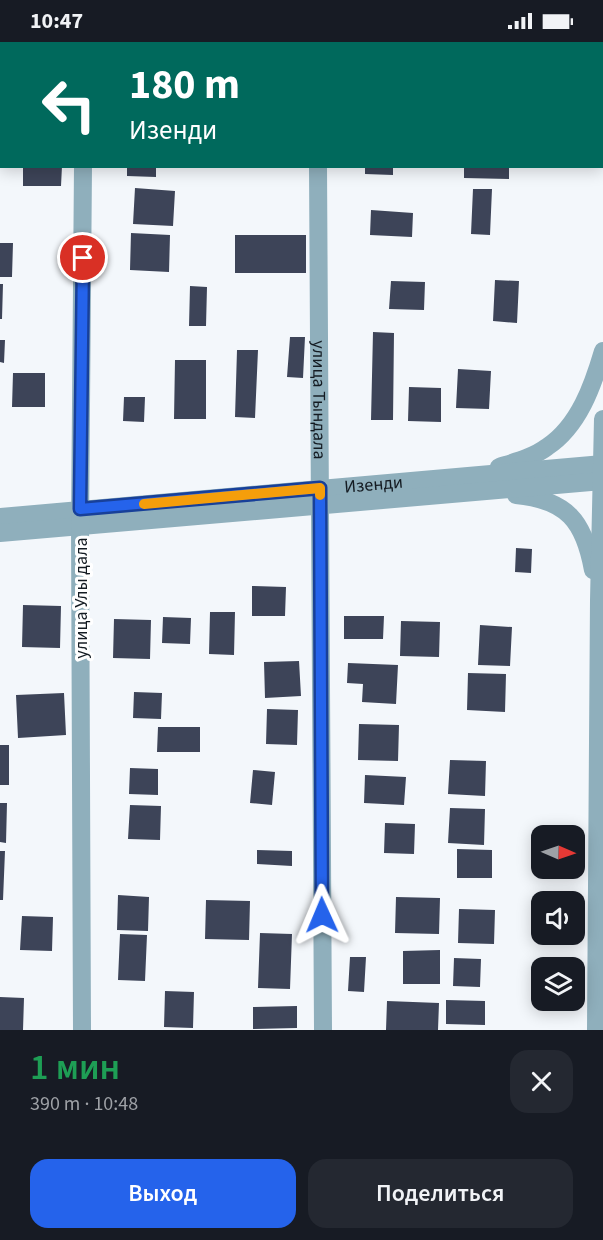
<!DOCTYPE html>
<html lang="ru">
<meta charset="utf-8">
<style>
:root{--surface:#171b24;--page:#242831;--text:#f1f3f6;--muted:#9ea1a6;--accent:#2563eb}
body{margin:0;font-family:"Source Sans 3",sans-serif;background:var(--page);color:var(--text);height:100vh;display:flex;flex-direction:column;font-size:22px;white-space:nowrap}
*{box-sizing:border-box;margin:0}
p{font-size:20px;color:var(--muted)}
.icon{flex:none;width:33px;height:33px;fill:none;stroke:currentColor;stroke-width:2;stroke-linecap:round;stroke-linejoin:round}
.map{position:relative;height:988px;overflow:hidden}
.side{display:flex;flex-direction:column;background:var(--surface);flex:1}
.side>*{flex:none}
.guide{position:absolute;left:0px;top:0px;width:603px;height:126px;box-shadow:0 3px 15px #0003;background:#00695c;color:#fff;overflow:hidden}
.needle{width:39px;rotate:92deg}
.tools{position:absolute;left:531px;top:783px;display:grid;gap:12px}
.tools a{display:grid;place-items:center;width:54px;height:54px;border-radius:12px;background:var(--surface);box-shadow:0 3px 15px #0003;font-size:30px}
.pin{position:absolute;display:grid;place-items:center;width:51px;height:51px;color:#fff;margin:-26px;border:3px solid #fff;border-radius:50%;box-shadow:0 2px 6px #0007}
.me{position:absolute;width:66px;margin:-33px;rotate:359deg;stroke-linejoin:round;filter:drop-shadow(0 0 4px #0008)}
.turn{display:flex;align-items:center;gap:21px;height:126px;padding:0 30px;font-size:27px}
.turn .icon{width:78px;height:78px;stroke-width:2.5}
.turn b{display:block;font-size:42px;line-height:51px}
.round{display:grid;place-items:center;flex:none;width:63px;height:63px;border-radius:18px;background:var(--page)}
.overview{display:flex;align-items:center;justify-content:space-between;height:102px;padding:0 30px}
h1{font-size:36px;font-weight:600;line-height:45px;color:#1e9e55}
.primary-button{display:flex;gap:12px;margin-top:auto;padding:12px 30px}
.primary-button a{flex:1;height:69px;border-radius:18px;background:var(--accent);color:#fff;font-size:24px;font-weight:600;line-height:69px;text-align:center}
.primary-button a+a{background:var(--page);color:var(--text)}
.status{display:flex;justify-content:space-between;align-items:center;height:42px;padding:0 30px;background:var(--surface);direction:ltr}
.status svg{height:16px;fill:currentColor}
.map>svg:first-child{display:block}
</style>
<div class="status"><b>10:47</b><svg viewBox="0 0 49 12"><path d="M0 12V9h3v3zM5 12V6h3v6zM10 12V3h3v9zM15 12V0h3v12zM26 1h20v11H26zM47 4h2v5h-2z"/></svg></div>
<div class="map">
<svg width="603" height="988" viewBox="0 0 603 988">
<rect width="100%" height="100%" fill="#f3f7fb"/>
<path fill="#3d4458" d="M23,124H62L61,144H23Z
M127,124H156V135L127,134Z
M365,124H393V133L365,132Z
M464,124H509V137L464,136Z
M135,146L175,149L173,184L133,182Z
M473,147H492L490,193L471,192Z
M371,168L413,171L412,195L370,193Z
M131,191L170,193L169,230L130,228Z
M235,193H306V231H235Z
M0,201H13L12,235H0Z
M495,238L519,239L517,281L493,279Z
M391,239L425,240L424,268L389,267Z
M0,242H3L2,277H0Z
M190,244L207,245L206,284H189Z
M373,290L394,291L393,378H371Z
M290,295H305L303,336L287,335Z
M0,298H5L4,321L0,320Z
M237,308H258L255,376L235,375Z
M175,318H206V377H174Z
M458,327L491,329L489,367L456,366Z
M13,331H45V365H12Z
M409,345L441,346V380L408,379Z
M124,355H145L144,380L123,379Z
M516,506L532,507L531,531L515,530Z
M252,544L286,545L285,574H252Z
M23,563L61,564L60,606L22,605Z
M210,570H235L234,613L209,612Z
M344,574H384L383,597H344Z
M163,575L191,576L190,602L162,601Z
M114,577L151,578L150,617L113,616Z
M401,579L440,580L439,615L400,614Z
M480,583L512,585L510,624L478,623Z
M299,619L301,654L265,656L264,620Z
M348,621L398,623L396,662L362,660L363,642L347,641Z
M468,631L506,632L505,670L467,668Z
M134,650L162,651L161,677L133,676Z
M64,651L66,693L18,696L16,653Z
M267,667L298,668L297,703L266,702Z
M359,682L399,683L398,719L358,718Z
M158,685H200V710H157Z
M0,703H9V743H0Z
M450,718L486,719L485,754L448,752Z
M130,726L158,727V753L129,752Z
M253,728L275,730L272,763L250,761Z
M365,733L406,735L404,763L364,761Z
M0,761H7L6,801L0,800Z
M130,763L161,764L160,798L128,797Z
M450,766L485,767L484,803L448,801Z
M385,781L415,782L414,812L384,811Z
M457,807L492,808V836H457Z
M257,808L292,809V824L257,822Z
M0,809H5L3,858H0Z
M118,853L149,855L148,889L117,888Z
M396,855L440,856L439,892L395,891Z
M206,858L250,859L249,898L205,897Z
M459,867L495,868L494,902L458,901Z
M22,874L53,875L52,909L20,908Z
M260,891L292,892L290,947L258,946Z
M120,892L147,893L145,939L118,938Z
M440,908V942H403V909Z
M350,915H366L364,950L348,949Z
M454,916L481,917L480,945L453,944Z
M165,949L194,950L193,986L164,985Z
M0,955L24,956L23,988H0Z
M446,958L485,959V983L446,982Z
M387,959L439,961L438,988H386Z
M297,964V986L253,987V965Z"/>
<g fill="none" stroke-linecap="round" stroke-linejoin="round">
<g stroke="#8fafbc" stroke-width="18">
<path d="M84,2L85,0"/>
<path d="M321,2V0"/>
<path id="s1" d="M318,124L323,988"/>
<path d="M499,425C515,420 534,415 547,405C579,384 593,343 603,309"/>
<path d="M516,453C567,458 584,479 593,528"/>
<path id="s2" d="M0,475L603,422"/>
<path d="M0,491L603,439"/>
<path d="M82,988L80,483L83,124"/>
<path d="M596,988L599,558L603,377"/>
</g>
</g>
<g fill="none" stroke-linecap="round" stroke-linejoin="round">
<defs>
<path id="route" d="M83,216L80,467L320,446L322,873"/>
</defs>
<use href="#route" stroke="#184099" stroke-width="15"/>
<use href="#route" stroke="#2563eb" stroke-width="10"/>
<path stroke="#f59e0b" stroke-width="10" d="M144,462L320,446V453"/>
</g>
<g text-anchor="middle" stroke-width="6" stroke-linejoin="round" paint-order="stroke">
<g font-size="18" fill="#141b22" stroke="#fff">
<text dy="6" stroke="none"><textPath href="#s1" startOffset="234">улица Тындала</textPath></text>
<text dy="6" stroke="none"><textPath href="#s2" startOffset="375">Изенди</textPath></text>
<text transform="translate(81 556) rotate(-90)" y="6">улица Улы дала</text>
</g>
</g>
</svg>
<div class="tools">
<a><svg class="needle" viewBox="-14 -14 28 28"><path d="M0-13l5 13h-10z" fill="#e53935"/><path d="M0 13l5-13h-10z" fill="#9ea1a6"/></svg></a>
<a><svg class="icon" aria-label="sound" viewBox="0 0 24 24"><path d="M4 9h4l5-4v14l-5-4H4zM17 9q2 3 0 6"/></svg></a>
<a><svg class="icon" aria-label="layers" viewBox="0 0 24 24"><path d="M12 4l9 5-9 5-9-5zM3 14l9 5 9-5"/></svg></a>
</div>
<div class="pin" style="left:83px;top:216px;background:#d93025"><svg class="icon" aria-label="arrive" viewBox="0 0 24 24"><path d="M6 21V4h12l-3 4 3 4H6"/></svg></div>
<svg class="me" style="left:322px;top:873px" viewBox="-20 -20 40 40"><path d="M0-17L14 15 0 8-14 15z" fill="#2563eb" stroke="#fff" stroke-width="4"/></svg>
<div class="guide">
<div class="turn"><svg class="icon" aria-label="left" viewBox="0 0 24 24"><path d="M17 20v-9H6M10 6l-5 5 5 5"/></svg><div><b>180 m</b>Изенди</div></div>
</div>
</div>
<section class="side">
<div class="overview"><div><h1>1 мин</h1><p>390 m · 10:48</p></div><a class="round"><svg class="icon" aria-label="close" viewBox="0 0 24 24"><path d="M6 6l12 12M18 6L6 18"/></svg></a></div>
<div class="primary-button"><a>Выход</a><a>Поделиться</a></div>
</section>
